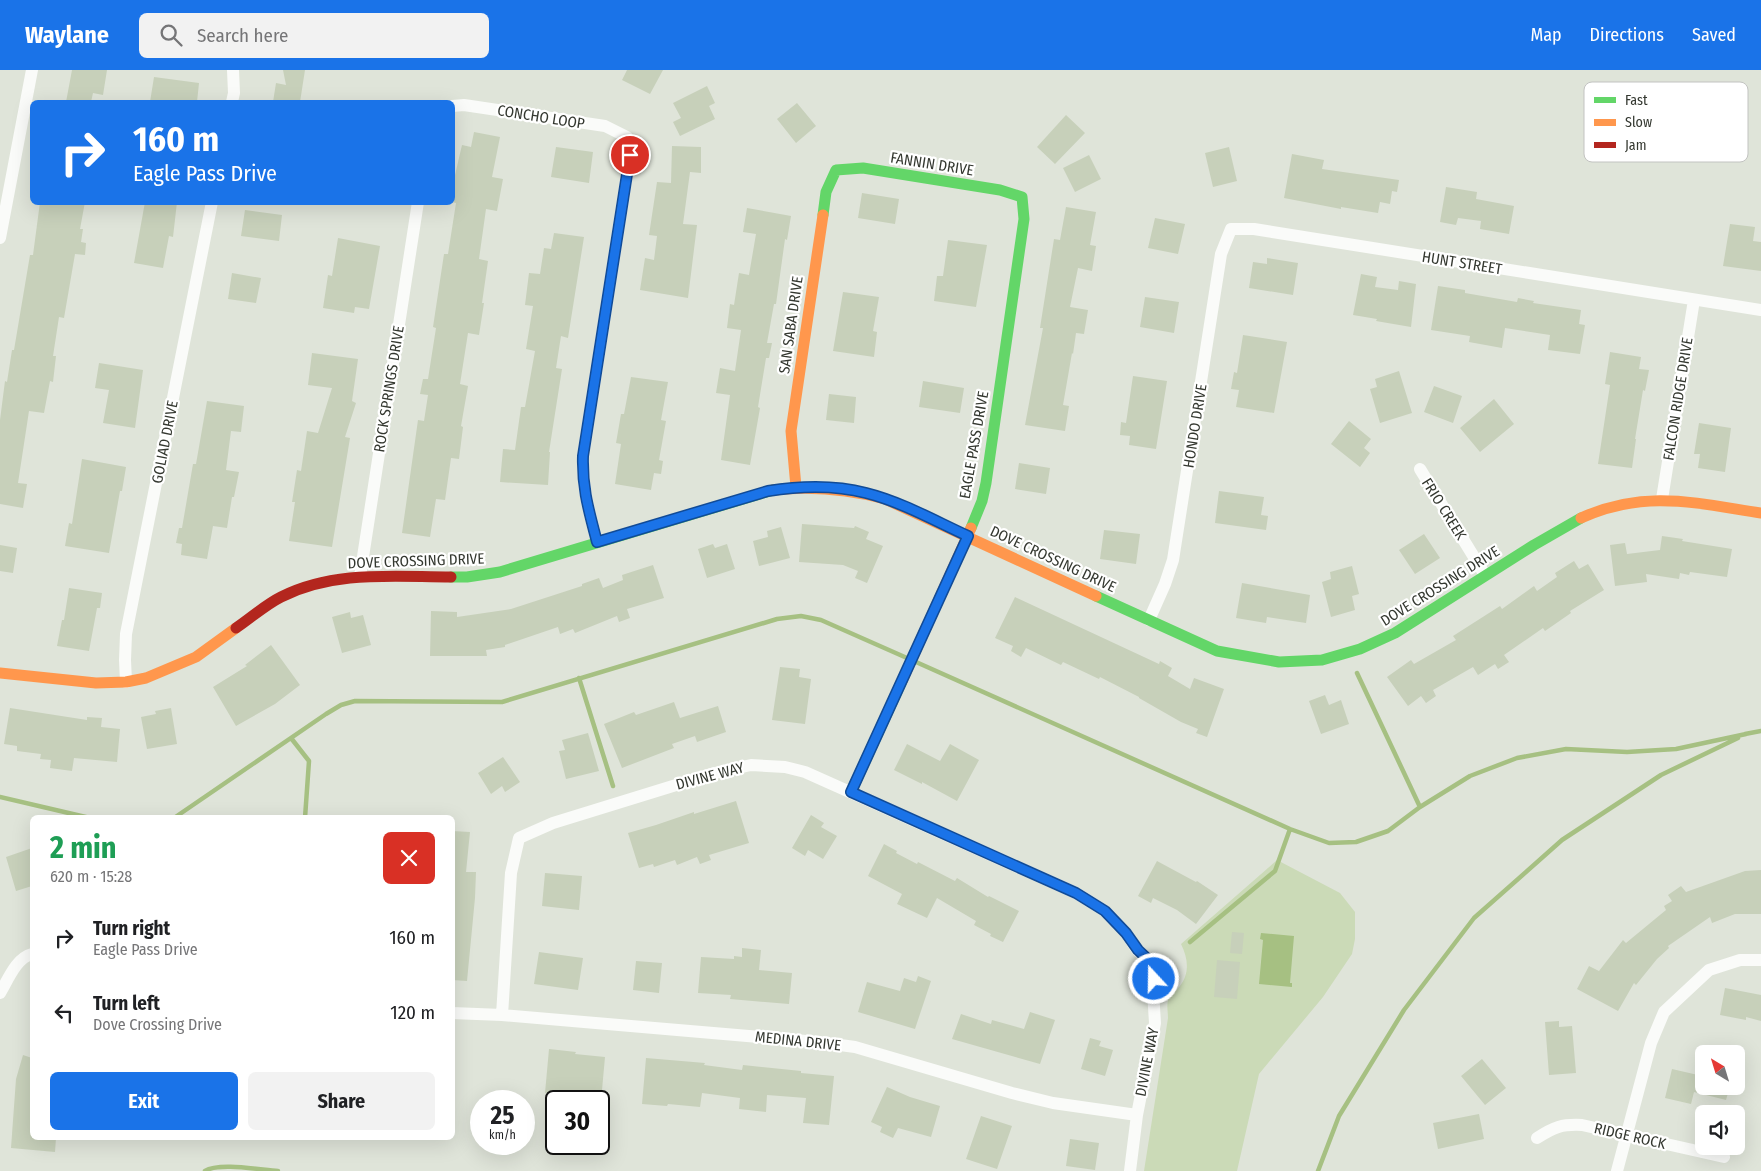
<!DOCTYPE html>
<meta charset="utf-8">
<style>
:root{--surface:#fff;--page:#f2f2f2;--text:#202124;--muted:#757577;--accent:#1a73e8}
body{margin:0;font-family:"Fira Sans Condensed",sans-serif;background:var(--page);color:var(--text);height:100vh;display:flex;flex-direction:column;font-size:19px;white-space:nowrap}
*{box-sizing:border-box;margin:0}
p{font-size:16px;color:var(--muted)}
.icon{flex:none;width:28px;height:28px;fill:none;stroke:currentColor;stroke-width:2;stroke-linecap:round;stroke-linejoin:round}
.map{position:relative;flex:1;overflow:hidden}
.side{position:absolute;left:30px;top:745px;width:425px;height:325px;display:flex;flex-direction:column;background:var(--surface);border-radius:8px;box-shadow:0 5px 20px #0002}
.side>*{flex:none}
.guide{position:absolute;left:30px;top:30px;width:425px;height:105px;border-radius:8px;box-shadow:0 5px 20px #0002;background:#1a73e8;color:#fff;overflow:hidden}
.needle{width:32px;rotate:322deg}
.buttons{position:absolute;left:1695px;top:975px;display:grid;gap:10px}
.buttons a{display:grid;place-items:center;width:50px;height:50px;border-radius:8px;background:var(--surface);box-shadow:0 5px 20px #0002;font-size:25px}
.speed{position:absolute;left:470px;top:1020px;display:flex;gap:10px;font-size:25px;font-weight:700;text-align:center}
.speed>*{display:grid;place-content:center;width:65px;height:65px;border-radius:50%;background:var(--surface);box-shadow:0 5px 20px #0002;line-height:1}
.speed small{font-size:12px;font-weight:400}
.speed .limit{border:2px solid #111;border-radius:8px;background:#fff;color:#111}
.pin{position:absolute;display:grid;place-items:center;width:42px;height:42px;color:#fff;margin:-21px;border:2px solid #fff;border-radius:50%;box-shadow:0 1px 5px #0007}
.me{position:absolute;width:55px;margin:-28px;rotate:339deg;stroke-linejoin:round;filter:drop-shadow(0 0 4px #0008)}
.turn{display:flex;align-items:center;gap:18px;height:105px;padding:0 20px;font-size:22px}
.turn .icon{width:65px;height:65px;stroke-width:2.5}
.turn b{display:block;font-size:35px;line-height:42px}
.round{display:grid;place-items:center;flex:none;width:52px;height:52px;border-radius:8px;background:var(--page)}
.overview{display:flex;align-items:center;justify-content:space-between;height:85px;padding:0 20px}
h1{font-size:30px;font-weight:700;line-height:38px;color:#1e9e55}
.cta{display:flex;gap:10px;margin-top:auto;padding:10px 20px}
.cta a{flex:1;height:58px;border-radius:8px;background:var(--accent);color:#fff;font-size:20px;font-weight:700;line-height:58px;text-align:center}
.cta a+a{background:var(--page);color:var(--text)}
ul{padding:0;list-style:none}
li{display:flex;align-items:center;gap:15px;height:75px;padding:0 20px}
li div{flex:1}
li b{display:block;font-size:19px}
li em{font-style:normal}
header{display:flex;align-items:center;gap:30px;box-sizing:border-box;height:70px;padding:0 25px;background:var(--accent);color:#fff}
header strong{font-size:24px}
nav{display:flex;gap:28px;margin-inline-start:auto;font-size:18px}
.search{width:350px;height:45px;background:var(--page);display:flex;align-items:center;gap:12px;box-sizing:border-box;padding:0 18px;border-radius:8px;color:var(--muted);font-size:19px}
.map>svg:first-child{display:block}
</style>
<header>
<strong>Waylane</strong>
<div class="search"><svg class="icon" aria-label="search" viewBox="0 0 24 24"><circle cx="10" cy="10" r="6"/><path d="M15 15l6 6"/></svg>Search here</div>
<nav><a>Map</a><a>Directions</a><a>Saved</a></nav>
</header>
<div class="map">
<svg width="1761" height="1101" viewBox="0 0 1761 1101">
<rect width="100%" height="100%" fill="#dfe4d9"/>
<path fill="#cbdab7" d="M1277,790L1340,823L1355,842V869L1352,884L1323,927L1259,1004L1237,1101H1144L1168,948C1168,942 1166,933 1169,928C1171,923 1177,920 1180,916C1190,903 1188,888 1181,874Z"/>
<path fill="#a6c082" d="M1261,863L1294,866L1290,913H1292V917L1259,914L1263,870L1260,869Z"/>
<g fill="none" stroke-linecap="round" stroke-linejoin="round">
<path stroke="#a6c082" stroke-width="4.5" d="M916,592L1290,759L1329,773L1356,772L1388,761L1420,737L1470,706L1517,688L1566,679L1627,682L1676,679L1746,664
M1357,603L1420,737
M579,608L613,716
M1745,664L1761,661
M291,668L309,691L305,748
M0,727L90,748
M174,748L326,644L341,635L355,631L502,632L777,549L801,546L821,550L907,588
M1190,872L1275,801L1290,759
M205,1101C219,1092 261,1100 278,1101
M1318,1101L1339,1046L1404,940L1474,848L1562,770L1661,705L1738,668"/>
</g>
<path fill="#c7d0ba" d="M72,0H107L103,25L93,23L91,32H66Z
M283,0H305L300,32H273L276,13L286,15Z
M627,0H663L650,24L622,10Z
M154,7L199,13L197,32H150Z
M707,16L715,33L709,36L715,49L680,66L673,52L681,48L673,33Z
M797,33L816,56L796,73L777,49Z
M1066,45L1085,63L1055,94L1037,77Z
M474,62L500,67L492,107L503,109L497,141L486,139L479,189L488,191L482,233H484L479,265L468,263L460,314L468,316L461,356L463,357L459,389L451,388L445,430L436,429L430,467L402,463L418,350L424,351L428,325L420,324L423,309H428L436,258L433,257L444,184H448L456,133L452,132V118L462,75L471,77Z
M672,76L701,77V103L690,102L683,154L697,155L688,228L640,220L645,188L654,190L657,166L649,165L657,112L671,113Z
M556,77L593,82L589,113L551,107Z
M1229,77L1237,111L1213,117L1205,83Z
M1292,84L1324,90L1322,99L1399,110L1397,122L1392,121L1390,134L1380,132L1378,143L1341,137V139L1284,128Z
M1089,85L1101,109L1075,122L1063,98Z
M1446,117L1477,122L1476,129L1514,136L1509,164L1480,159L1481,151L1458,148L1456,155L1440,152Z
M862,123L899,129L895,154L858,148Z
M40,132H85L80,159H83L81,172L86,173L85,185L75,184L64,248L59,247L53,286H56L53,312L50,311L44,343L29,341L18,413L27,414L23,438L0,434V350L5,311L7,312L12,280H14L30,185H33Z
M145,132H177L173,167L169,166L163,198L134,193Z
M1066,137L1096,142L1090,175L1096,176L1092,201L1078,198L1070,237L1088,240L1084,264L1076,263L1073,284L1072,283L1063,335L1069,336L1065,361L1025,355L1043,258H1040L1054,169L1060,170Z
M747,138L791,146L787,170L785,169L776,234H774L767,273H772L769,288H766L758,337L760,338L750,395L721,390L730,325L716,323L720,298L735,301L741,260L727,258L730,234L734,235L739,203L749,205L756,164L743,162Z
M245,140L282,145L279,171L241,166Z
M1155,148L1185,154L1178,184L1148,178Z
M1730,154L1755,157L1753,171L1761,172V201L1723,196Z
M554,163L584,167L568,268L561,266L556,298L562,299L549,382H550L548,415L500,412L503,379L515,380L521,337H525L535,281L526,279L533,236L525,235L529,203L540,204L544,178L551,179Z
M338,168L380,176L369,239L355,237L354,243L323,238L328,205L332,206Z
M948,170L987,175L976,237L934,231L937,206H943Z
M1267,188L1298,193L1293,225L1249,218L1253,192L1267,194Z
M232,203L261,208L256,233L228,229Z
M1361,204L1377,207L1375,217L1398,220L1399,211L1416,214L1411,257L1376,251L1377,249L1353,245Z
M1438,216L1465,220V223L1517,232L1518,228L1534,231L1533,233L1581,240L1579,254L1585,255L1580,284L1548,280L1550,265L1505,258L1502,278L1469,272L1470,266L1431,260Z
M843,222L879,227L873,261L877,262L874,287L833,281Z
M1145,227L1179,232L1174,263L1140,257Z
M1243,265L1287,272L1274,343L1236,337L1239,320L1231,319L1234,302L1237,303Z
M1610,282L1641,287L1639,299L1649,300L1645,321L1643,320L1635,369H1636L1632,398L1598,394L1610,315L1605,314Z
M312,283L358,289L352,331L356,333L345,367L350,368L332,477L289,471L295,432H292L297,400L301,401L307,361L318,363L332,318L308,315Z
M99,293L143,300L135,358L103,353L109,320L95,318Z
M1399,301L1412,343L1380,353L1370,319L1377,317L1375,309Z
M1133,306L1167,311L1156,379L1129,375L1130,366L1120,365L1121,352L1126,353Z
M631,307L668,312L661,350L666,351L659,390L663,391L661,404L654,403L651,420L615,414L621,374L616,373L621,344H624Z
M923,311L964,318L960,343L919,337Z
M1434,316L1462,326L1453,353L1424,342Z
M829,324L856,327L854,353L826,350Z
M1494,329L1514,354L1480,382L1460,358Z
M207,331L244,336L241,362L231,361L226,400L239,402L234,427H232L227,458L213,456L207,489L181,485L182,474L176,473L179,458H182L193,394H196Z
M1349,351L1371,369L1364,378L1370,383L1360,397L1331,374Z
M1699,353L1731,358L1725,402L1698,398L1700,384H1694Z
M82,389L126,397L122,421H120L109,483L65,476L69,453L72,454Z
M1019,393L1050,398L1046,424L1015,419Z
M1219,421L1264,427L1261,445L1268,446L1266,460L1215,453Z
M802,454L854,458L855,456L869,462L866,469L883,476L867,513L855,508L858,501L843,495L799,492Z
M781,457L790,488L759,496L753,471L768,467L767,461Z
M1104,460L1140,464L1136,494L1100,489Z
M1424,464L1440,488L1415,504L1399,480Z
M1662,466L1683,469L1682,471L1732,479L1727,507L1690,502L1689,505L1680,503L1679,509L1646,504L1647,512L1615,516L1610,475L1625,473L1627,484L1660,480Z
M713,474L715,478L727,474L735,499L707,508L698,479Z
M0,475L17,478L13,503L0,501Z
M1574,491L1579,499L1588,494L1604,520L1570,541L1571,543L1545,561L1543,558L1504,585L1509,592L1498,599L1495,594L1478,605L1473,597L1433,620L1436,626L1426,633L1421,626L1408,636L1387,607L1411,590L1414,594L1456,570L1453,566L1500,536L1502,539L1534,516L1537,521L1557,507L1555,503Z
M653,495L664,528L627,539L630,548L619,552L617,546L575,563L573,559L560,564L558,557L505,575V577L486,580L487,586H430L431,541L457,542V547L511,539L582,516V514L599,508L603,518L623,510L622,505Z
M1352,496L1359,524L1352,526L1355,540L1331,547L1322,512L1331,509L1330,502Z
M1242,513L1310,525L1306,553L1267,547L1266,553L1236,548Z
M69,518L102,523L100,538H97L89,581L57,576L62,550H64Z
M1015,527L1159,594L1160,591L1172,598L1168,606L1190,619L1194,608L1224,619L1207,667L1196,663L1198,659L1181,652L1139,628V627L1100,607L1099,609L1063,592L1061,595L1026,578L1021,587L1011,581L1013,576L995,568Z
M350,542L351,548L363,545L371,575L342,583L332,547Z
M271,575L300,615L275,634L236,656L213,617L247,596L245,595Z
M780,597L800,599L799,607L811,609L805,654L772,650Z
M1325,625L1329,635L1341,630L1349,654L1321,664L1309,631Z
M674,632L680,648L718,636L726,662L697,672L695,666L672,674L674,678L622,698L604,654L634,642L636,645Z
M10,638L87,650V647L102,648L101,657L120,659L117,692L74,688L72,701L50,698L51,690L40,689L41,684L17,681V676L4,674Z
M171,638L177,674L147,679L141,647L156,644L155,641Z
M588,663L599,701L566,709L559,681L565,680L562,670Z
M907,674L940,691L950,674L979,690L957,731L922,712V714L894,700Z
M503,687L520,712L505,722L502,716L491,724L478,703Z
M736,731L749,773L709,785L711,790L700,794L697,787L677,795L675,790L654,797L653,794L639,798L628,763L656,755L694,742V744Z
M811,745L824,753L821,757L837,766L823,789L808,780L805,786L792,778Z
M452,761L470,762L466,802H476L475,828L467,911L452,910Z
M884,774L897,781L896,783L917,794L918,792L955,811L957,808L988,827L989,826L1019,841L1003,872L990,866L991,864L974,855L976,851L937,828L927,848L897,834L902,824L868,806Z
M32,778V816L16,821L6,787Z
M1157,791L1196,812L1197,811L1218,825L1196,854L1177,840L1153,828L1151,833L1138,826Z
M1761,800V844H1735L1712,853L1710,847L1668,876L1669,878L1657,889L1636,915L1634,913L1618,941L1577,919L1589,896L1599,901L1623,870L1626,873L1666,840L1664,836L1672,831L1668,825L1681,816L1686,822L1745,801Z
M545,803L582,806L579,840L542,836Z
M1232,862L1244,863L1242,884L1230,883Z
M742,878L761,880L759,900L792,903L789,934L730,929L731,925L698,923L701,887L734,889V886L742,887Z
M539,882L583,888L578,920L534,914Z
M1217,890L1240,892L1237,929L1214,927Z
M636,891L662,893L659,923L633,920Z
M918,906L931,911L915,959L858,942L867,912L900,921L904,908L916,912Z
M1725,918L1761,925V951L1746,947V950L1720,945Z
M1030,942L1055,950L1040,994L952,969L961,944L991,954L992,950L1024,959Z
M1559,951V957L1572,956L1576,1003L1549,1005L1545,952Z
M1090,968L1101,971L1099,976L1113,980L1105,1006L1081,999Z
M549,979L576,982L575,984L605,987L601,1031L545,1023Z
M23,985L32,988V1068H56L55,1082L11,1078L16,1009Z
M646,988L705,993L704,995L742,1000L743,995L801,1001V1003L834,1006L829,1055L803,1053L806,1028L767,1025L766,1042L739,1039L740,1028L702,1023L700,1037L668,1034L667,1036L642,1034Z
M1482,989L1506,1018L1485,1035L1461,1006Z
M1672,999L1698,1005L1695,1016H1730L1726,1030L1694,1022L1691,1034L1665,1028Z
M887,1017L910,1027L940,1036L931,1067L898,1058L893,1068L880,1062L882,1057L871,1052Z
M1479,1044L1484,1069L1438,1079L1433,1053Z
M981,1046L1012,1056L997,1099L966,1089Z
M1070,1069L1099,1073L1095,1100L1066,1096Z"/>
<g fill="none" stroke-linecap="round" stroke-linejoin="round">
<path stroke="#fafbf9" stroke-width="12" d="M232,32L234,23L233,0
M452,36L464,35L605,56L627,67L630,85L583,386C582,419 589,441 597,472
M0,168L32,0
M1420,399L1485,505
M1662,429L1694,230
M360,506L418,132
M1149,550L1165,514L1173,490L1221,184L1231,159H1254L1761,240
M126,612L125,590L126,564L212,132
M0,923C8,910 16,888 32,884
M452,943L502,945L818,972L855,977L1012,1023L1053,1033L1137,1045
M502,945L511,803L519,768L553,753L715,703L751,695L785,697L805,702L1076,823L1105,841L1126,863L1138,881L1155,896L1153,921L1155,953L1137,1045L1130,1101
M1537,1068C1554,1057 1562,1054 1582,1055L1724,1087
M1617,1101L1651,973L1664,942L1709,900L1740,890H1761"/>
<path stroke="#63d668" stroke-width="11" d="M823,145L826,122L836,100L863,98L1000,120L1022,127L1024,149L986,413L982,431L971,458
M451,507H467L500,502L773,420
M1096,526L1217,581L1279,592L1322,590L1360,579L1395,563L1534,475L1581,448
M851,722L902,611"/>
<path stroke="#ff974d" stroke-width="11" d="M796,417L791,361L823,145
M773,420C811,416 848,419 885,429L1096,526
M1581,448C1645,419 1695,433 1761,443
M0,603L96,613L126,612L146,608L196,587L236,558
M902,611L971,458"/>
<path stroke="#b3261e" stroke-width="11" d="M236,558C251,548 265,535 281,527C334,500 394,507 451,507"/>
</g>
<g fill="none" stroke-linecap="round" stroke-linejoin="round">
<defs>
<path id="route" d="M630,85L583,386C582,419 589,441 597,472L768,421C800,416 835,415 866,423C902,432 935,451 968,466L851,722L1076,823L1105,841L1126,863L1138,880L1155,896L1154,909"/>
</defs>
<use href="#route" stroke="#114b97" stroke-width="12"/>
<use href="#route" stroke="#1a73e8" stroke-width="9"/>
</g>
<g text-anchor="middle" stroke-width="4.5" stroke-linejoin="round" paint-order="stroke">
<g font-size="15" fill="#343830" stroke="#fff">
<text transform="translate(541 47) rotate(9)" y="5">CONCHO LOOP</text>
<text transform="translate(932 94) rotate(9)" y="5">FANNIN DRIVE</text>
<text transform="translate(1462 193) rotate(9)" y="5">HUNT STREET</text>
<text transform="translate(791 255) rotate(-82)" y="5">SAN SABA DRIVE</text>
<text transform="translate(389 319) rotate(-81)" y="5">ROCK SPRINGS DRIVE</text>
<text transform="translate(1678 329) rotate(-81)" y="5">FALCON RIDGE DRIVE</text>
<text transform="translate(1195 356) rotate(-81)" y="5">HONDO DRIVE</text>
<text transform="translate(165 372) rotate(-79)" y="5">GOLIAD DRIVE</text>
<text transform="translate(974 375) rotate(-80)" y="5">EAGLE PASS DRIVE</text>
<text transform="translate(1444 439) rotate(58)" y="5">FRIO CREEK</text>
<text transform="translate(1053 489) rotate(25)" y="5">DOVE CROSSING DRIVE</text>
<text transform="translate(416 491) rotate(-2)" y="5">DOVE CROSSING DRIVE</text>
<text transform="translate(1440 516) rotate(-32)" y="5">DOVE CROSSING DRIVE</text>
<text transform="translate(710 706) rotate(-15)" y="5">DIVINE WAY</text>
<text transform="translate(798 971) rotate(6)" y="5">MEDINA DRIVE</text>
<text transform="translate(1147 992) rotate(-79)" y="5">DIVINE WAY</text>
<text transform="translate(1630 1066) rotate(13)" y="5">RIDGE ROCK</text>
</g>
</g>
<rect x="1584" y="12" width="164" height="80" rx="8" fill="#fff" stroke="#c2c3c1" stroke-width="1"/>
<rect x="1594" y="27" width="22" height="6" fill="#63d668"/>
<rect x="1594" y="49" width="22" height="7" fill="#ff974d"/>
<rect x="1594" y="72" width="22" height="6" fill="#b3261e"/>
<g font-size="14" fill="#343830">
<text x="1625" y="35">Fast</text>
<text x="1625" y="57">Slow</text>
<text x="1625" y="80">Jam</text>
</g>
</svg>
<div class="buttons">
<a><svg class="needle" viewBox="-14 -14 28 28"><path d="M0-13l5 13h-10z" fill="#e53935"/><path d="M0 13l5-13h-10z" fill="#757577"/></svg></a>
<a><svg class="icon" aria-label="sound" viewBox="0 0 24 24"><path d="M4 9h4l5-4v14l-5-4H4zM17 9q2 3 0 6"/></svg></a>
</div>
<div class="speed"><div>25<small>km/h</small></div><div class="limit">30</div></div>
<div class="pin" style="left:630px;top:85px;background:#d93025"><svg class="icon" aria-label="arrive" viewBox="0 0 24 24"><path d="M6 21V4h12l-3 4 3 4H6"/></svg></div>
<svg class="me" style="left:1154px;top:909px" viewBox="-20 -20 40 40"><circle r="17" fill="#1a73e8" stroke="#fff" stroke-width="3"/><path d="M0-11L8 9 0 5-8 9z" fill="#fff"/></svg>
<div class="guide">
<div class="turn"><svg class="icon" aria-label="right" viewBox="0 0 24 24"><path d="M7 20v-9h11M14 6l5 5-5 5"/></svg><div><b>160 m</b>Eagle Pass Drive</div></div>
</div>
<section class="side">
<div class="overview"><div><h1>2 min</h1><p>620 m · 15:28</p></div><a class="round" style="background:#d93025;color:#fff"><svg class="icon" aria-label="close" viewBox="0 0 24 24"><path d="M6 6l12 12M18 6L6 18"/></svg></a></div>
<ul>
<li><svg class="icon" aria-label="right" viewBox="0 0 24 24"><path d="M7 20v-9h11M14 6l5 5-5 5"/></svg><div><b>Turn right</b><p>Eagle Pass Drive</p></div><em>160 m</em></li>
<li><svg class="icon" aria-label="left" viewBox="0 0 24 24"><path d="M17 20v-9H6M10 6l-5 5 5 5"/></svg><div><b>Turn left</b><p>Dove Crossing Drive</p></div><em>120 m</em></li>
</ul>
<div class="cta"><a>Exit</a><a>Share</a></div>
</section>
</div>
